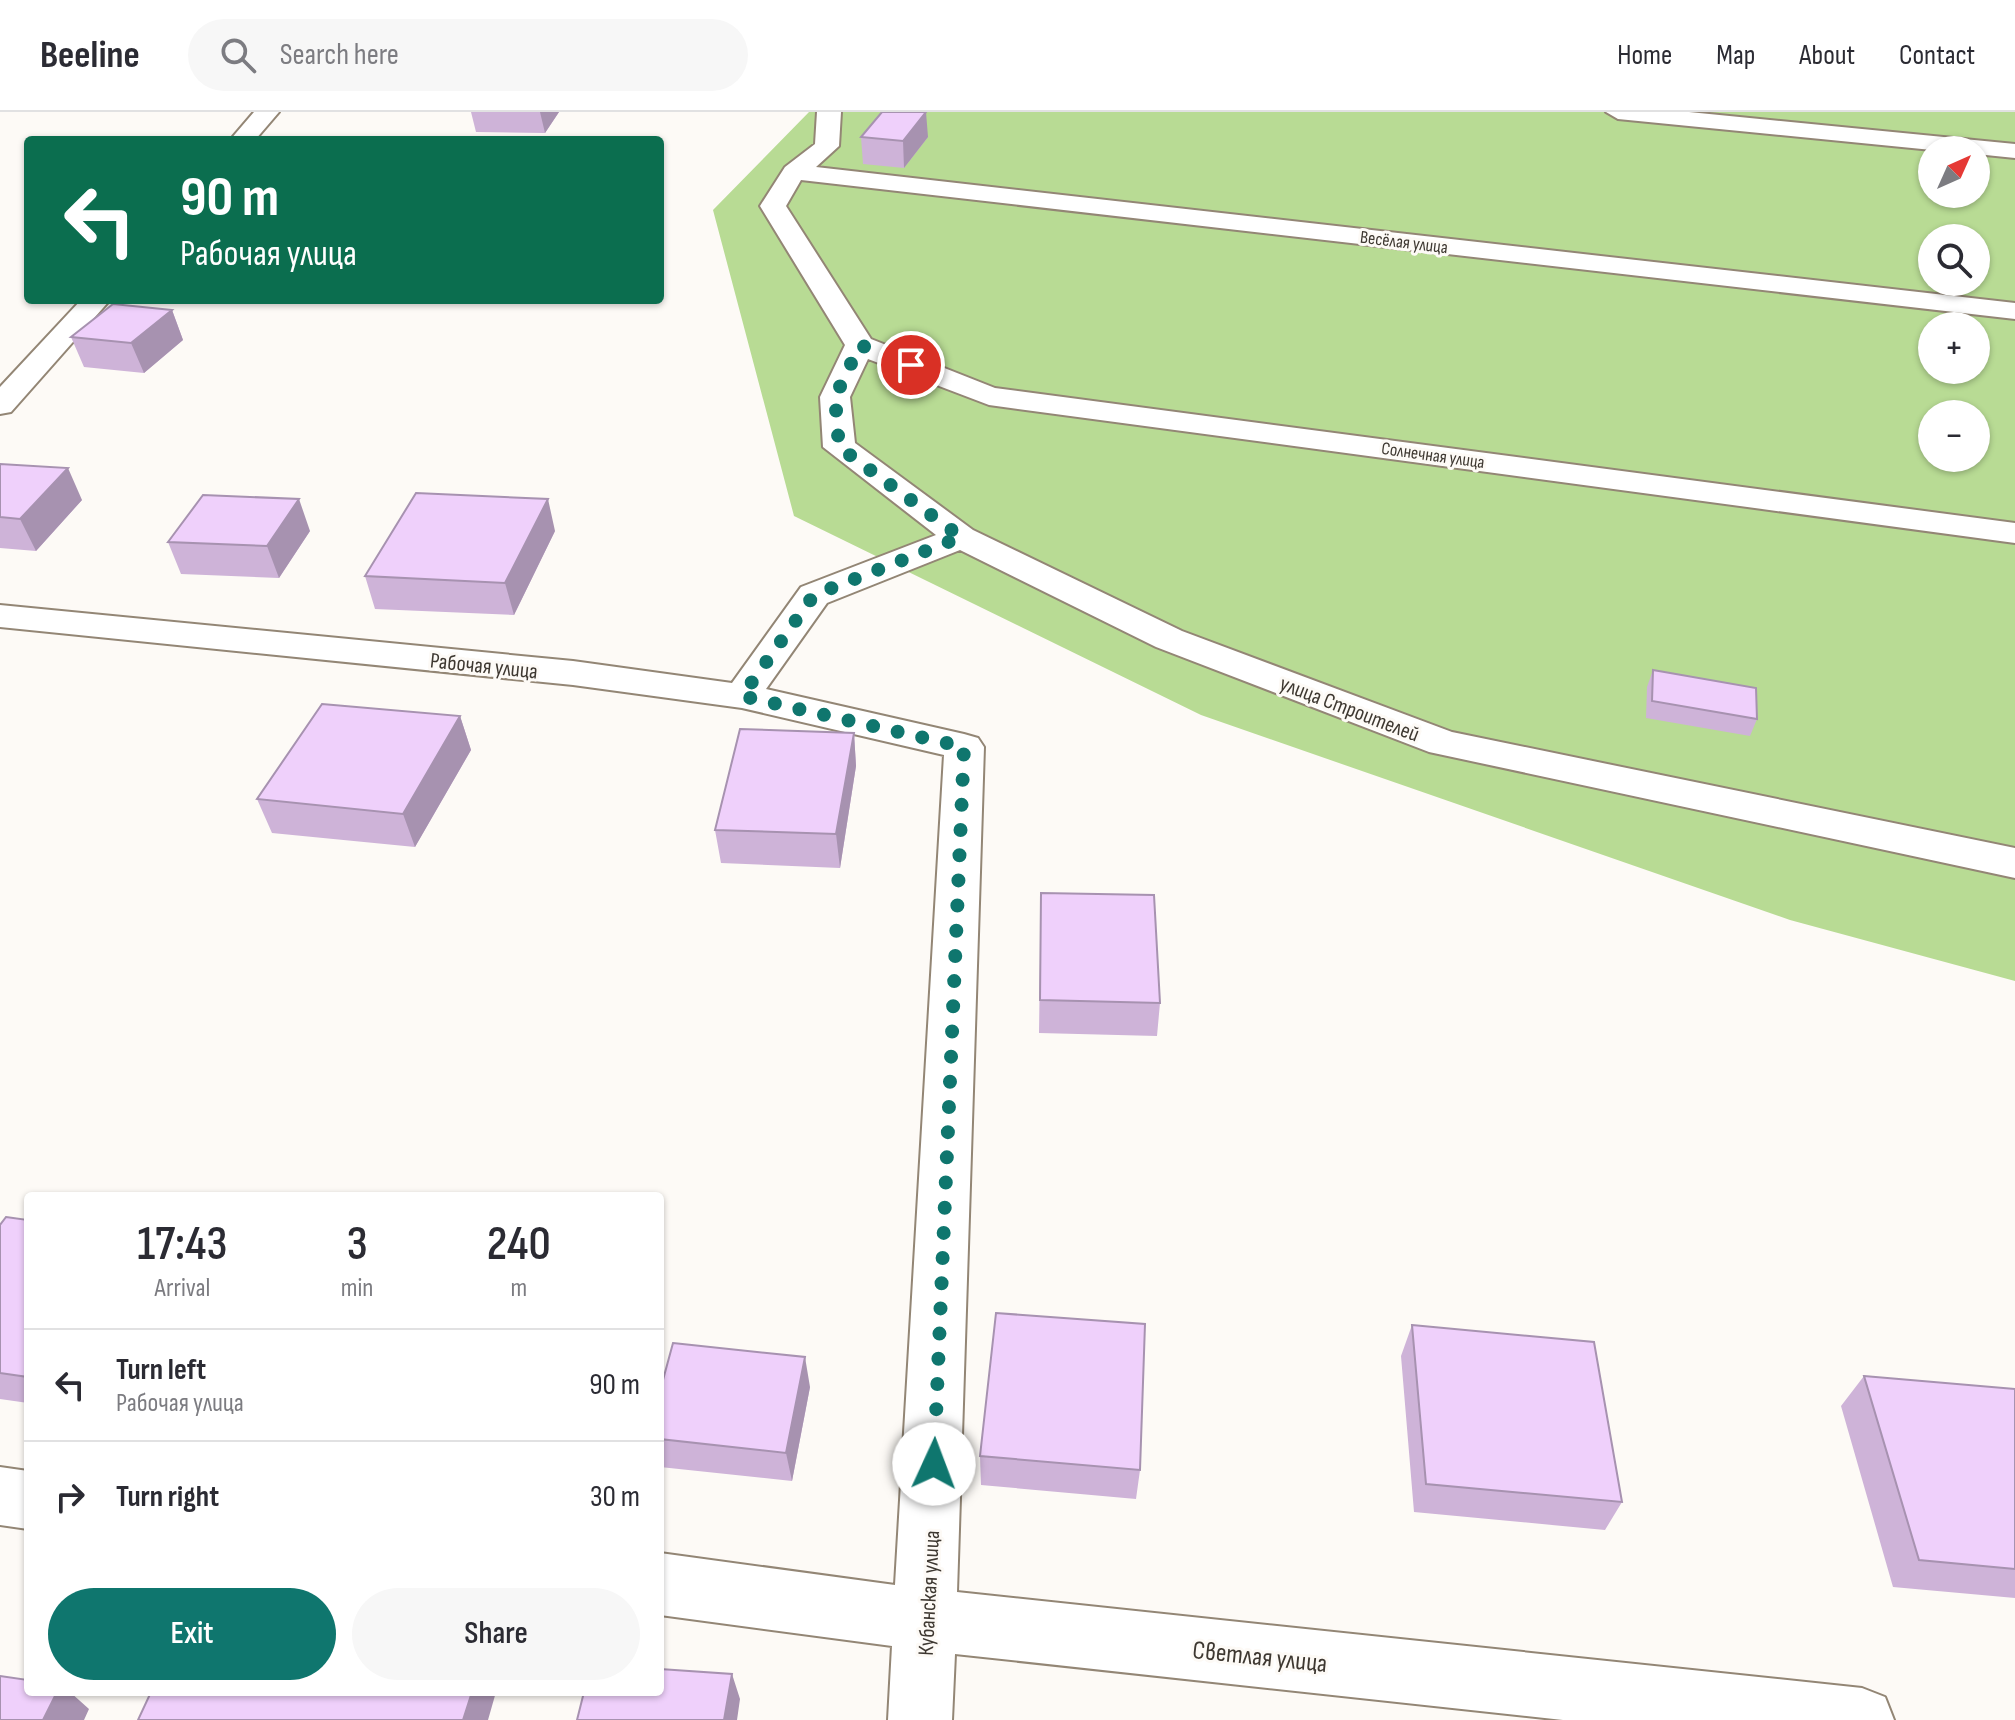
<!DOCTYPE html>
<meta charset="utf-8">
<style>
:root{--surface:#fff;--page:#f7f7f7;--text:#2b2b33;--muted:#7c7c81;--line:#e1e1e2;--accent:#0f766e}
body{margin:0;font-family:"Sofia Sans Condensed",sans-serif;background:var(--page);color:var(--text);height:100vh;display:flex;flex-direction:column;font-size:30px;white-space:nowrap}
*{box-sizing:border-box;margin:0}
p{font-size:26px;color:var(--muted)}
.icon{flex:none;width:44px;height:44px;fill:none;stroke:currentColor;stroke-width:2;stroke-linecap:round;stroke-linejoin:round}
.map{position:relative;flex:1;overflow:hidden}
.sheet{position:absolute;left:24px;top:1080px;width:640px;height:504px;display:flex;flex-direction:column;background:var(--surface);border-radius:8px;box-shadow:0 2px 6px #0004}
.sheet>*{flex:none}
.guide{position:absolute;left:24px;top:24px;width:640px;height:168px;border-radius:8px;box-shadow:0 2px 6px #0004;background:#0b6e4f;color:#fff;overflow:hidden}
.needle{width:52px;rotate:45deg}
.buttons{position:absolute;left:1918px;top:24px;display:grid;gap:16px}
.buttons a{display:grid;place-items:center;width:72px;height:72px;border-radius:50%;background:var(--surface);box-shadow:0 2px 6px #0004;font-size:40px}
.pin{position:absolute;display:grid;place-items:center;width:68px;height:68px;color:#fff;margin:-34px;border:4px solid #fff;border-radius:50%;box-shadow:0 2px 8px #0007}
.me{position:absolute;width:88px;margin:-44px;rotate:2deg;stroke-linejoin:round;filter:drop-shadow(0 0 6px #0008)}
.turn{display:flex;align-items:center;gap:28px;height:168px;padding:0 24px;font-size:36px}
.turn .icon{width:104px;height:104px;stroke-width:2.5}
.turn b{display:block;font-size:56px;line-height:68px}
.eta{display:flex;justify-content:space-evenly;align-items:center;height:136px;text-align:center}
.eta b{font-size:48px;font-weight:600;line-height:56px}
.action{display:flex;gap:16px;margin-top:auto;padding:16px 24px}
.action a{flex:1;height:92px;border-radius:48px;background:var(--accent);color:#fff;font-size:32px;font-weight:600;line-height:92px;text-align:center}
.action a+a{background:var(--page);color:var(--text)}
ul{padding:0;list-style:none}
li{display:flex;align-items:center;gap:24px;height:112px;padding:0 24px;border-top:2px solid var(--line)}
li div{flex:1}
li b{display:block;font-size:30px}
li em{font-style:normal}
header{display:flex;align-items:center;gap:48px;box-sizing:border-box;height:112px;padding:0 40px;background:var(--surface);border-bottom:2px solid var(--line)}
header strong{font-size:38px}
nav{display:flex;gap:44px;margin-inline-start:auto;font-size:28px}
.search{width:560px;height:72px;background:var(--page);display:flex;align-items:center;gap:20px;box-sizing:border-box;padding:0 28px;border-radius:44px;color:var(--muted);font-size:30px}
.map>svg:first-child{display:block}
</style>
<header>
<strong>Beeline</strong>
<div class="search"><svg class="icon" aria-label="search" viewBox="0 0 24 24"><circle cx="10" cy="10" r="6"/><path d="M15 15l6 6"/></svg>Search here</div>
<nav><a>Home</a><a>Map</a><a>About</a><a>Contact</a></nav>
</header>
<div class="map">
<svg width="2015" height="1608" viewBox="0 0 2015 1608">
<rect width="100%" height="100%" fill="#fdfaf6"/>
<path fill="#b8db94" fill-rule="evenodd" d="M809,0H2015V869L1790,808L1201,603L794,404L713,98ZM1932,38H1976V82H1932ZM1932,126H1976V170H1932ZM1932,214H1976V258H1932ZM1932,302H1976V346H1932Z"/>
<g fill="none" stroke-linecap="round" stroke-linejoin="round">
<defs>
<path id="minor" d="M254,0H279L255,28H230Z
M817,0H841L839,34L816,55L2015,191V207L801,68L786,94L871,227L995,276L2015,411V431L989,293L868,247L850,285L855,331L973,418L1182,519L1452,620L2015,736V766L1429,640L1156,535L960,438L827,491L766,577L964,622L978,626L984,635L957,1480L1862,1576L1885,1585L1894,1608H1563L955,1542L952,1608H888L892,1534L660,1503V1441L895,1473L944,643L742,596L573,573L0,515V493L573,549L732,571L801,475L936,423L823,335L820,285L845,233L760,94L785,55L815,32Z
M1606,0H1689L2015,32V46L1976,42V38H1932L1618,7Z
M81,188H110L11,300L0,302V275Z
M0,1355L28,1359V1417L0,1413Z"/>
</defs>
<use href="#minor" stroke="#938675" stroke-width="4"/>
<use href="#minor" fill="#fff" fill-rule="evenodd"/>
</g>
<path fill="#ceb3d8" d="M471,0H559L545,21L476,20Z
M861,25H928L904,56L863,52Z
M172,198L183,228L144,261L84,255L71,225Z
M0,352L82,388L36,439L0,436Z
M310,419L279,466L181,462L168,430Z
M555,419L514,503L375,497L365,464Z
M1653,558L1757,607L1750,624L1646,606L1647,575Z
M460,604L471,638L415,735L272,721L257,687Z
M854,621L856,654L840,756L721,751L715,718Z
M1041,781L1160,891L1157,924L1039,921Z
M28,1108V1291L0,1287V1113Z
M1412,1213L1622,1390L1605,1418L1414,1400L1401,1244Z
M1864,1264L2015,1277V1486L1893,1475L1841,1294Z
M810,1275L792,1369L660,1355V1279Z
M980,1344L1140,1358L1136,1387L981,1373Z"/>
<path fill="#a792b0" d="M540,0H559L545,21Z
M926,0L928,25L904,56L903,29Z
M172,198L183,228L144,261L131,231Z
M68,356L82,388L36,439L20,407Z
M299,387L310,419L279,466L267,434Z
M548,387L555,419L514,503L505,471Z
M460,604L471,638L415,735L403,702Z
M854,621L856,654L840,756L836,722Z
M805,1245L810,1275L792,1369L786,1341Z
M732,1562L740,1587L737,1608H724Z
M57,1580H70L89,1597L84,1608H43Z
M472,1580H496L488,1608H463Z"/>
<path fill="#efd0fb" stroke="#a792b0" stroke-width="2" d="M882,0H926L903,29L861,25Z
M257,26L304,28H255Z
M113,192L172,198L131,231L71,225Z
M0,352L68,356L20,407L0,405Z
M416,381L548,387L505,471L365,464Z
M203,383L299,387L267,434L168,430Z
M1653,558L1756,576L1757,607L1652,589Z
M322,592L460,604L403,702L257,687Z
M740,617L854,621L836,722L715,718Z
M1041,781L1154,783L1160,891L1040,888Z
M6,1105L28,1108V1265L0,1261V1113Z
M996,1201L1145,1212L1140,1358L980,1344Z
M1412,1213L1594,1230L1622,1390L1426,1372Z
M673,1231L805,1245L786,1341L660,1327V1279Z
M1864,1264L2015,1277V1457L1919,1448Z
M660,1557L732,1562L724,1608H577L584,1580H660Z
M0,1564L28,1568V1580H57L43,1608H0Z
M151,1580H472L463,1608H138Z"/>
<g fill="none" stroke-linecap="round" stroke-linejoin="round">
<path stroke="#0f766e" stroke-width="14" stroke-dasharray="0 25.2" d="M911,253L860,233L835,285L839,335L961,425L814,483L742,584L964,635L934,1352"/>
</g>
<g text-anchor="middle" stroke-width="6" stroke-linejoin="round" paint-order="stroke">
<g font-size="18" fill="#3e3831" stroke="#fdfaf6">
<text transform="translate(1404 130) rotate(7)" y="6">Весёлая улица</text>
<text transform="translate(1433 343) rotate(8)" y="6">Солнечная улица</text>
</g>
<g font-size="22" fill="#3e3831" stroke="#fdfaf6">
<text transform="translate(484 553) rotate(6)" y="8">Рабочая улица</text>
<text transform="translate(1350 596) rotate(21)" y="8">улица Строителей</text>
<text transform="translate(928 1481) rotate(-87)" y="8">Кубанская улица</text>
</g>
<g font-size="26" fill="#3e3831" stroke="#fdfaf6">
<text transform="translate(1260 1544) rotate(6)" y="9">Светлая улица</text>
</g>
</g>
</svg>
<div class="buttons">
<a><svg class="needle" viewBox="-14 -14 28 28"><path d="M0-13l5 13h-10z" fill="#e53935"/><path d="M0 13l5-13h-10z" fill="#7c7c81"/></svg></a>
<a><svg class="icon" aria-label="search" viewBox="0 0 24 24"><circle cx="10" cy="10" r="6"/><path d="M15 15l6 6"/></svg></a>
<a>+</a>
<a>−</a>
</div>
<div class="pin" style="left:911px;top:253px;background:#d93025"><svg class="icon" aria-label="arrive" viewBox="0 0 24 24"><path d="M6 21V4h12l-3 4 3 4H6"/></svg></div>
<svg class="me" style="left:934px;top:1352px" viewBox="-20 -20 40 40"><circle r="19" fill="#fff"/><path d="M0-13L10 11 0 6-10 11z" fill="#0f766e"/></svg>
<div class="guide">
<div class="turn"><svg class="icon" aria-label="left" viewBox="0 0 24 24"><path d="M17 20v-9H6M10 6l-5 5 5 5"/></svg><div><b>90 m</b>Рабочая улица</div></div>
</div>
<section class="sheet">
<div class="eta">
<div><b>17:43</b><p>Arrival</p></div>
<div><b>3</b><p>min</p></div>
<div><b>240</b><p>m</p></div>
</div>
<ul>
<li><svg class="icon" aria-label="left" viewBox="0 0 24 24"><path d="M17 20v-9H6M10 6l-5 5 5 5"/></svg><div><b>Turn left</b><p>Рабочая улица</p></div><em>90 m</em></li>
<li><svg class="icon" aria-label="right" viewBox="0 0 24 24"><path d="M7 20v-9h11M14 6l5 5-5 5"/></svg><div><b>Turn right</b></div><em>30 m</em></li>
</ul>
<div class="action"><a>Exit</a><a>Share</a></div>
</section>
</div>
